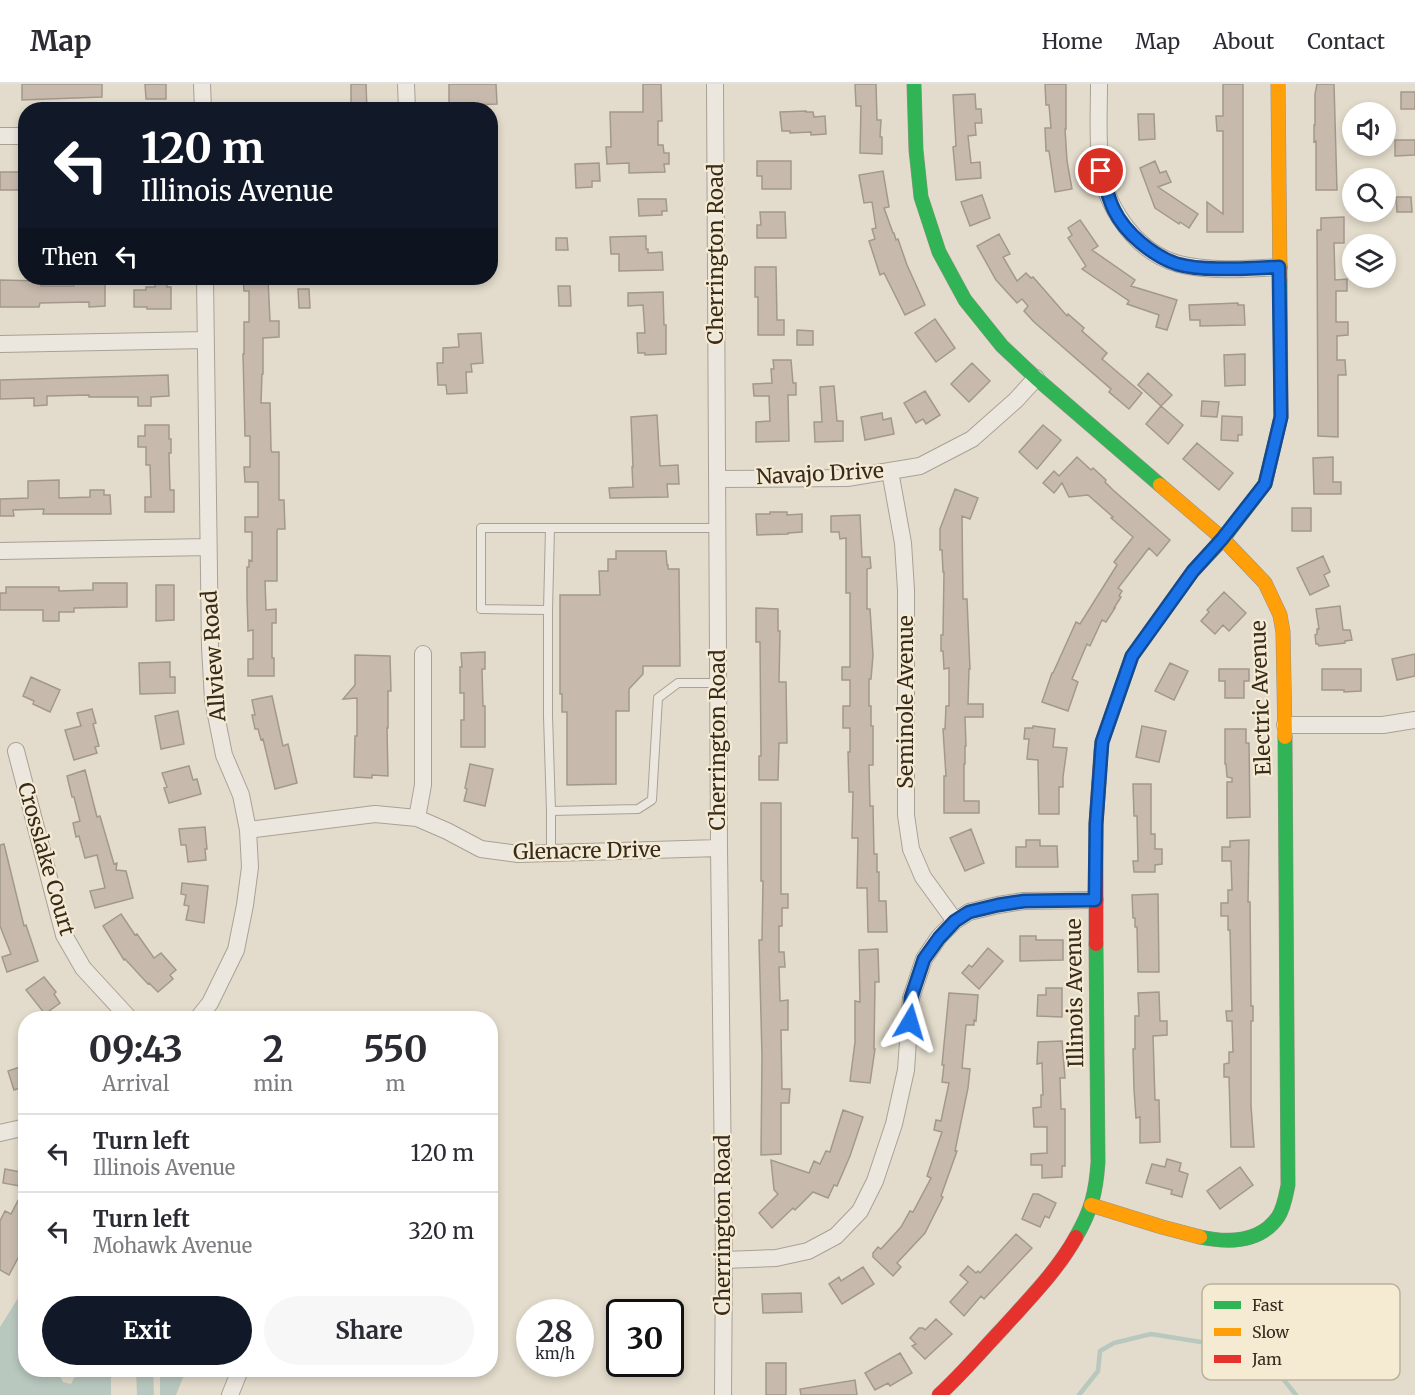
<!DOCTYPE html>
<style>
:root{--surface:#fff;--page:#f7f7f7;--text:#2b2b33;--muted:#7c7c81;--line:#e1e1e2;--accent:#111827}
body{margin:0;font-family:Merriweather,serif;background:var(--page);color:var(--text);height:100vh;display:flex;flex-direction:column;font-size:22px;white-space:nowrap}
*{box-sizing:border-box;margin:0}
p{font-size:20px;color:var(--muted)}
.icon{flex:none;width:33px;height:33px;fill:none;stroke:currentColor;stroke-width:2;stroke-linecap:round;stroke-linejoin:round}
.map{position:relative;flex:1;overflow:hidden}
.details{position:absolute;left:18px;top:927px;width:480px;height:366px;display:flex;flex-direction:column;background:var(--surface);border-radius:24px;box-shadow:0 3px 9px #0003}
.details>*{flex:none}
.hud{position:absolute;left:18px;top:18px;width:480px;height:183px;border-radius:24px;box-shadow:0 3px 9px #0003;background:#111827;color:#fff;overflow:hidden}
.buttons{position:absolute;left:1342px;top:18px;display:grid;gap:12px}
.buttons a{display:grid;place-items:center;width:54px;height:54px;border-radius:50%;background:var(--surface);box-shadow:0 3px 9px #0003;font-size:30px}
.speed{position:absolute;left:516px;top:1215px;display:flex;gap:12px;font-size:30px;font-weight:700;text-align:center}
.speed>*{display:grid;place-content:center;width:78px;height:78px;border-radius:50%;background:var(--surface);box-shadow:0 3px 9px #0003;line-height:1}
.speed small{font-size:15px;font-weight:400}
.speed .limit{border:3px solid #111;border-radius:9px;background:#fff;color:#111}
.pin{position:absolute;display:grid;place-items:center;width:51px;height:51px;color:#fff;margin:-26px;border:3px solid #fff;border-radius:50%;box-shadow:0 2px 6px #0007}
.me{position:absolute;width:66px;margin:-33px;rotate:7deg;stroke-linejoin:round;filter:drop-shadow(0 0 4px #0008)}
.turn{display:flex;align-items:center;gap:21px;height:126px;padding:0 24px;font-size:27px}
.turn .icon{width:78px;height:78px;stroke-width:2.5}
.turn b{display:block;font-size:42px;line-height:51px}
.then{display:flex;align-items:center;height:57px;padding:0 24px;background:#0003;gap:12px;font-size:22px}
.eta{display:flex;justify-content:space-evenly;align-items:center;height:102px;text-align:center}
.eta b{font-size:36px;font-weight:700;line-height:42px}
.button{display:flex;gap:12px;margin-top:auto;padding:12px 24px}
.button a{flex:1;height:69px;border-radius:36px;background:var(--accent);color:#fff;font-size:24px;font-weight:700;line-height:69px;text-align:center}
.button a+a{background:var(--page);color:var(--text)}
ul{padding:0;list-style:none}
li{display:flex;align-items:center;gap:18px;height:78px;padding:0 24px;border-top:2px solid var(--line)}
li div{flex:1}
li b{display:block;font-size:22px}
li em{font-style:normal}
header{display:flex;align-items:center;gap:36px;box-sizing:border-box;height:84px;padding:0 30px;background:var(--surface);border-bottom:2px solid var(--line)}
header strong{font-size:28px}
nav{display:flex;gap:33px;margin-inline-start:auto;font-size:21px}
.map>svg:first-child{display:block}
</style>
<header>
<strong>Map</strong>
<nav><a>Home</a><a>Map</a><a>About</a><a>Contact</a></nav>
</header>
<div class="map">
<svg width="1415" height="1311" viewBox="0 0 1415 1311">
<rect width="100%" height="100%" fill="#e3dccc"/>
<path fill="#b8c8be" d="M25,1203L26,1286H64L60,1292L63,1298L71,1300L78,1286H111V1311H0V1243Z
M136,1286H153L154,1311H137Z
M160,1286H185V1289L176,1311H160Z"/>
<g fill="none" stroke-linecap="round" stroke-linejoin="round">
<path stroke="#b8c8be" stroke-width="4.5" d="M1079,1311L1098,1287L1100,1267L1114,1259L1151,1250L1226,1262L1263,1270L1296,1311"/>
</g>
<path fill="#c7baad" stroke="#a3988c" stroke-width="1.5" d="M22,0H102V13L22,16Z
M145,0H166V15H146Z
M351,0H366L367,26H351Z
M449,0H496L497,20L469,21V26H449Z
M643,0H661L662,37H658V61H663L664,69H669V80H664L665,88L629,89V79L607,80L606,63H611L610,28H643Z
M855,0H876L877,36H881L880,53H882V70L860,69L861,22H856Z
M1045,0H1066V45H1065L1067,77L1072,105L1055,108L1049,67H1046L1045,44H1051L1049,21H1046Z
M1223,0H1243V148H1207V118L1223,130V47H1217L1216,32H1223Z
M1317,0H1334L1337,106H1316V57L1314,58V41H1315V10Z
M1401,8H1415V25H1401Z
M975,10L976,25H981L982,39H975L976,51L968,52L971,79L980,78L981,94L956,96L953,63L956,62L953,11Z
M806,27V28H813L814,33L825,32L826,50L811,51V48L790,49V47H782L780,28Z
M1138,30H1154L1155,55L1139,56Z
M1395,56H1415V71L1395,72Z
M757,77H791V105H762V92H757Z
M1155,77L1160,89L1166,87L1171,98L1158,103L1198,130L1189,144L1180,138L1179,140L1155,124L1140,84Z
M599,79L600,97H592V103L576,104L575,80Z
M883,87L889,123L884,124L893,149H894L896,156L898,155L907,181L925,221L905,231L884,189L880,191L869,157L875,155L872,145L876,144L872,118L864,119L859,91Z
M0,88H26V106H0Z
M982,111L990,134L970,142L961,118Z
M1396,113H1411L1412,128H1397Z
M638,115H666L667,127H662V131L639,132Z
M760,128H785L786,154H757V141H761Z
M1344,133V159H1334L1335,196L1347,195V207H1336V238H1348V251L1337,252V276H1345L1346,291H1338V353L1318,352L1317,146H1321V134Z
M1080,136L1098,162L1092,166L1135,196L1131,202L1177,216L1167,246L1156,243L1159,231L1127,220L1129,217L1082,185L1086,182L1068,154L1072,151L1068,144Z
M999,150L1010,170L1003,173L1017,197L1026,189L1031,194L1033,193L1067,232L1068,230L1084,244L1082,247L1107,269L1102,275L1142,309L1129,325L1109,308L1111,305L1034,238L1024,227L1028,222L1022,215L1017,219L996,196L977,162Z
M646,152V165H648V169L662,168L663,186L619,187V170H611L610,153Z
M556,154H567L568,166H556Z
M755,183H776L777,236H784V251H758V213H755Z
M74,194H105V222L89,223V218L40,219L39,223H0V196L41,197V202H74Z
M243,194H268L270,237H279V253L263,254V290H262L261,319H270L271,366L272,368H279V416H284L285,445H278L277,447V497H265L266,526L276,525V539H272V574H274V592H248V575H253V546L248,547L247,512V483H249V476L252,477V448H245V433H258V398H245L244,383H250V352H245L243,270H244V238H249V207H244Z
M155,198H167V203H171V225H147V223H134V206H146V203H155Z
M558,202H570L571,222H559Z
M298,205H309L310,224H299Z
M663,208L664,241H666V270L645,271V269H638L637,249H645L643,221L628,222V209Z
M1238,219V221H1244L1245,241L1200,242V236H1190L1189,221Z
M935,235L955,264L936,278L915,249Z
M797,246L813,247V261H797Z
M481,249L483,279L471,280L472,288H466L467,309L447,310L446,301H438L437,279H443V264L459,263L458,250Z
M1245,270V301L1225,302L1224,271Z
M773,276H791L793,299H796V311H788L789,357L756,358V338L770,337L769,312H754L753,300L772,299L771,285H774Z
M972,279L990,297L969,318L951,300Z
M1148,289L1172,311L1161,322L1138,301Z
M168,291L169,312L151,313V322H138V313H89V311L47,312V321L34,322V314L0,315V296Z
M834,302L837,337H843V357L815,358L814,338H822L820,303Z
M925,307L940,331L926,340L923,335L916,339L904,319Z
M1202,317L1219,318L1217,333L1201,332Z
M1161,322L1183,341L1168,360L1146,340Z
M882,329L883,336L891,334L894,350L865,356L861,333Z
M657,331L660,382L678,381L679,400H667L668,413L610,414L609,404L633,403L632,383H633L631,333Z
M1222,332L1242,333V351H1238V357L1221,356Z
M145,341H169V355H171V369H169L170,406H174V428H145V413H151L150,381H146V363H138V352H145Z
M1043,341L1061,356L1037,385L1019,368Z
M1197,359L1233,389L1219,406L1183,375Z
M1077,373L1091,386L1093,384L1106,396L1105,398L1113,406L1170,456L1157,472L1149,464L1118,504L1122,507L1119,512L1121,513L1114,524H1115L1106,538L1102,536L1090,562L1087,560L1072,595L1078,598L1068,627L1042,618L1052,589H1053L1076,538L1080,540L1117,481L1114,478L1133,453L1111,434L1113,433L1088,411L1069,413L1062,399L1054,409L1043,399L1054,387L1059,392Z
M1333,373V398H1341V410H1314L1313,374Z
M59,396V414L90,413V406H104V411H110L111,430H43L44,425L13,426L14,432H0V415L28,414V397Z
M955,405L978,414L970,435L962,432L963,515H967L970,585H969L968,620H983V633H965L966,662H965V680H964V717H979V729H944V692H946L943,645H945L946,622H949V584L944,585L943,567H941V551H943L944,488H943L942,466H940V445Z
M1292,424H1311V447H1292Z
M770,428H787V431L802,430V448L788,449V450L757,451L756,430H770Z
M860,431L862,473H870L871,484L867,485V525H870L873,571L871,595H869V622H871V642H873V681H869L870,722H873L874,770H877V788H879V817H886L887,848H868L867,804H857L858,754H852L853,708H849L848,668H850V644H843V622H850V596H842V583H850V509H846V454L840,455L839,448H831V432Z
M616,467H666L667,481H668V485H679L680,582H643V590L629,605V627H616V700L567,701V628H562V610H560V511H600L599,487H608V475H616Z
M1323,472L1330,488L1324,491L1329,502L1310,511L1297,484Z
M93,499H127V523L74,524V528H59V537H43V526H0V509H6V503H59V507L93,506Z
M156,501H174V536L156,537Z
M1224,508L1246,529L1229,547L1223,541L1215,550L1201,537L1209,528L1207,526Z
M1340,522L1343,546H1350L1352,556L1345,557V559L1319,562L1318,560H1316L1315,551L1317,550V545H1319L1316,525Z
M756,524L778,525V547H780L779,598H786L787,659H779L778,696H759V672H761L760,558H756Z
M485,568V585H482L483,622H485V663H461V636H464V609H460V583H462L461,569Z
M1415,570V592L1397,596L1392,575Z
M355,571L390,572L391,607H388V644H387L388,692L372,691V694L354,693L355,652H357V614L343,615L355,601Z
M170,578V593H175V609L140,610L139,579Z
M1170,579L1188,587L1174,616L1155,607Z
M1219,585H1249V597H1244V614H1225V597H1219Z
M1322,585H1361V607L1344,608V606H1322Z
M31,593L60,606L50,628L33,620L34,617L23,612Z
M272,612L283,662L288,660L297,699L275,705L263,655L261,656L258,645H255L252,631H255L252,616Z
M92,625L96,639L93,640L99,662L95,663L97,669L74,676L65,646L81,642L77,629Z
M178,627L184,660L161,665L155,632Z
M1033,642L1055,645L1053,663L1067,664L1063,693V703H1059V730H1039L1038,676L1027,675L1029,655H1024L1025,644H1033Z
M1142,642L1166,647L1159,678L1136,673Z
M1225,645H1246V659H1249L1250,733L1227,734V698H1232V694L1227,693L1226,680H1225Z
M470,680L493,685L485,722L464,717L467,705L465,704Z
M189,682L193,696L197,695L201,710L169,719L164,704L167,703L162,689Z
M85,686L97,733L100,732L114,780L117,779L116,786L126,787L133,814L95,824L90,807L105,804L97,771L85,774L79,752L76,753L73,739L80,737L74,713H72L67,692Z
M1133,700H1151V750H1155V765H1162V780L1155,781V788H1134L1133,777H1138L1137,732H1134Z
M761,719H781V810H788V824H782V842H779V868H784L785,883H779L780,917L788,916V946H781L782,1005H790L789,1019H781V1070L761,1071L762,972L759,856H762L763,797H761Z
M205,743L207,765H205L206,776L188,778L186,761H181L179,745Z
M971,745L984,779L965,787L950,754Z
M1026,756H1040V762H1057L1058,783H1016V763H1026Z
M1249,756L1248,818H1250L1251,922H1253V937H1251V1022L1254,1063H1231L1229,993H1224V980L1229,979V968H1233L1232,937H1227L1226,927H1232L1230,846H1228V832H1221V819H1228V806H1232L1231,777H1222V763H1230V757Z
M4,760L24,842L26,841L38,877L7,888L2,873L11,870L0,842V761Z
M182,799L208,802L204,839L186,836L189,822L184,821L186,811L181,810Z
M1158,810L1159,888H1138L1137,843H1135V834H1133L1132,811Z
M121,830L135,851L137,850L154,874L161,869L176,886L170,891L173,895L158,908L149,899L148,900L125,875L124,876L103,842Z
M1020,852H1036V856H1063V876L1020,877Z
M988,864L1003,877L979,905L962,889L969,881L972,883Z
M878,865L879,898H875L874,965H875L870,999L850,997L855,958V917L860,918L859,866Z
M44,893L56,908L54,910L60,919L45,930L26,906Z
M1046,904H1062V933L1037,932L1038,911H1046Z
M1159,908L1160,937H1167V951L1153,952L1155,1016H1159L1160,1058L1140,1059V1033L1136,1034L1134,1005L1133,965H1135V932H1139L1138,909Z
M949,909L978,911L976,937L974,936V941H966L962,984L970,985L968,1004L955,1067H957L941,1112L943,1113L925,1149L897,1179L901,1183L893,1192L873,1173V1169L878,1163L881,1165L901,1143L910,1127L913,1128L931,1094L927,1092L942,1048L934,1046L936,1036L941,1037L949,999L942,998L944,981H942Z
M1062,957L1065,994H1060L1061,1025H1065V1082H1062V1093L1042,1094V1081H1031V1070L1047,1069V1043H1034L1033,1024L1041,1023V1011H1043L1042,979L1037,980L1038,958Z
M26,981V1002L14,1006L8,987Z
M843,1026L863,1033L850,1072L837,1102L834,1101L828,1114L813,1108L795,1126L793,1124L772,1144L759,1129L778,1110L774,1106L771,1076L809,1089L814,1077L820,1080L826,1067L830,1068Z
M1167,1075L1181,1079L1179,1087L1188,1090L1182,1113L1171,1110L1172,1106L1146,1099L1152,1080L1165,1083Z
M1240,1083L1253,1101L1220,1125L1207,1107Z
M5,1085L26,1089V1159L9,1191L0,1186V1137L5,1127L11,1130L25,1103L3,1099Z
M1033,1110H1038L1056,1119L1049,1134L1045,1132L1040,1143L1022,1135Z
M1016,1150L1032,1164L984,1215L981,1212L964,1232L950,1218L968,1198L960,1191L968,1182L976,1189L978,1187L980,1189Z
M863,1183L874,1200L842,1220L829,1200L839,1193L841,1197Z
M801,1209L802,1228L763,1229L762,1210Z
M936,1235L952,1250L925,1275L912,1262L916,1260L910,1254L919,1244H923L925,1246Z
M900,1269L912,1289L890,1302L888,1299L875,1306L865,1289Z
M766,1279H786V1311H766Z
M855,1296L857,1311H801L800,1305Z"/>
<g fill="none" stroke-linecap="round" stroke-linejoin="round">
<defs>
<path id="lane" d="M548,526L550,444
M551,727L548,632V526L481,525V444H717
M551,769V727L638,725L652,716L658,614L678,599H718"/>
<path id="street" d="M202,0L203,26
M406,0L407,26
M715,0L719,764L724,1176L723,1311
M1099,0C1099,28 1097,59 1101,87C1108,127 1138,169 1179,180C1210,188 1247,185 1279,183
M0,52H26
M0,260L206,256
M890,387L903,459L906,506V731L911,765L923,793L955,837
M717,395L847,394L920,382L972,355L1016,316L1036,294
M0,467L208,463
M1285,641H1383L1415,636
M16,667L64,851L83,884L129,934
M417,734L423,701V570
M248,746L375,730L417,734L447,747L481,765L518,770L719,764
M198,934L210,919L236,866L245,821L250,783L248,746L241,711L224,671L213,616L210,563L205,194
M0,1049L26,1043
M724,1176L776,1174L808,1167L836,1152L860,1127L875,1097L894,1040L906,986L911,914L924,875L939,853L955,837L969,828L998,821L1024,817L1095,816
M230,1311L240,1286"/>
<path id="fast" d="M914,0L916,66L921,113L939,168L965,216L1002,262L1036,294L1160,401
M1101,667L1102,658L1132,572L1193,487L1223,455L1265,400L1281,333L1280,196
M1076,1153C1091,1127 1096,1109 1098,1078L1096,860
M1200,1153C1228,1159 1260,1159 1278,1133C1284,1124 1286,1111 1288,1101L1285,653"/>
<path id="slow" d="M1278,0L1280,196
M1160,401L1223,455L1265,499L1280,531L1283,548L1285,653
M1091,1121L1162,1143L1200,1153"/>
<path id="jam" d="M1096,860V740L1101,667
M939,1311C962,1290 982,1266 1003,1244C1029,1215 1057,1187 1076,1153"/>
</defs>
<use href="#lane" stroke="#a8a196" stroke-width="10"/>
<use href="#street" stroke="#a8a196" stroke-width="18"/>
<use href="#fast" stroke="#989185" stroke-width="15"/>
<use href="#slow" stroke="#989185" stroke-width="15"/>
<use href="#jam" stroke="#989185" stroke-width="15"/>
<use href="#lane" stroke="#ece7de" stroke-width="8"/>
<use href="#street" stroke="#ece7de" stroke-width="16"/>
<use href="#fast" stroke="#30b455" stroke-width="14"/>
<use href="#slow" stroke="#ff9f0a" stroke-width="14"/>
<use href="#jam" stroke="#e5322d" stroke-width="14"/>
</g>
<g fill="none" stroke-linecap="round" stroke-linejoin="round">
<defs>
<path id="route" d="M910,938L911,914L924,875L939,854L955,837L969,828L998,821L1024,817L1095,816L1096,740L1102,658L1132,572L1193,487L1222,455L1265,400L1281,333L1279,183C1250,184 1204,188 1177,180C1153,172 1125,149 1114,126C1108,114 1105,100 1101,87"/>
</defs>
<use href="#route" stroke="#114b97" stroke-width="15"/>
<use href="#route" stroke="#1a73e8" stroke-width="10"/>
</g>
<g text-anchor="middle" stroke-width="4.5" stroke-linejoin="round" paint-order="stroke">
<g font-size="21" fill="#372a1e" stroke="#f5ebd2">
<text transform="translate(716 170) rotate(-90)" y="7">Cherrington Road</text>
<text transform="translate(820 390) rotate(-3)" y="7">Navajo Drive</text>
<text transform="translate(214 572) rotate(-94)" y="7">Allview Road</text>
<text transform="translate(1261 614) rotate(-92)" y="7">Electric Avenue</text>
<text transform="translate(906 618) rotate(-90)" y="7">Seminole Avenue</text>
<text transform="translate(718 656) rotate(-90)" y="7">Cherrington Road</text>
<text transform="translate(587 767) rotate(-1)" y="7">Glenacre Drive</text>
<text transform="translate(46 775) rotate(74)" y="7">Crosslake Court</text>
<text transform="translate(1075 909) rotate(-91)" y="7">Illinois Avenue</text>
<text transform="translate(723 1141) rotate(-90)" y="7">Cherrington Road</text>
</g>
</g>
<rect x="1202" y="1200" width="198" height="96" rx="9" fill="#f5ebd2" stroke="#bcb19c" stroke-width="1.5"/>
<rect x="1214" y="1217" width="27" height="8" fill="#30b455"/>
<rect x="1214" y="1244" width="27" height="8" fill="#ff9f0a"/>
<rect x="1214" y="1271" width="27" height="8" fill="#e5322d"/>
<g font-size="16" fill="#372a1e">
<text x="1252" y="1227">Fast</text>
<text x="1252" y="1254">Slow</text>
<text x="1252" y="1281">Jam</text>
</g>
</svg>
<div class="buttons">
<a><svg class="icon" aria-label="sound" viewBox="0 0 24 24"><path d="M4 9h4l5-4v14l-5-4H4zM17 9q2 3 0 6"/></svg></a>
<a><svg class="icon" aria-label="search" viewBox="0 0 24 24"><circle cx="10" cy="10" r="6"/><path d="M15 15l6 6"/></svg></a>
<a><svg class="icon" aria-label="layers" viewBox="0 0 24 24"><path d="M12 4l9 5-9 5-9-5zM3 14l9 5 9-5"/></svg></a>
</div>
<div class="speed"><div>28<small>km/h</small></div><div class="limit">30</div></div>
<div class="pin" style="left:1101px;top:87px;background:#d93025"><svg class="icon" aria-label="arrive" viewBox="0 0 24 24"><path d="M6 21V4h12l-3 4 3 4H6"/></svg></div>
<svg class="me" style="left:910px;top:938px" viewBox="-20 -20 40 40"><path d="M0-17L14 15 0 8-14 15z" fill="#1a73e8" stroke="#fff" stroke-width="4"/></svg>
<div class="hud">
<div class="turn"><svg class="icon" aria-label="left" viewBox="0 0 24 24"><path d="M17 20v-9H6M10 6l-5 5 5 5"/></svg><div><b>120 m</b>Illinois Avenue</div></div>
<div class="then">Then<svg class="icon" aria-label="left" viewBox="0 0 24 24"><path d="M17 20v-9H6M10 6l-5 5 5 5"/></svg></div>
</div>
<section class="details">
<div class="eta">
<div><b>09:43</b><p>Arrival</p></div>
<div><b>2</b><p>min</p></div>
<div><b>550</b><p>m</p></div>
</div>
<ul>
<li><svg class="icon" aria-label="left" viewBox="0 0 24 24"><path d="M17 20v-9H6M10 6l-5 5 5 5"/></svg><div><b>Turn left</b><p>Illinois Avenue</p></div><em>120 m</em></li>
<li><svg class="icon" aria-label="left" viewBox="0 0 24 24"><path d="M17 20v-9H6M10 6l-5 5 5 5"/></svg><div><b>Turn left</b><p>Mohawk Avenue</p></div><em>320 m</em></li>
</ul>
<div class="button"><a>Exit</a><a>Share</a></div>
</section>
</div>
